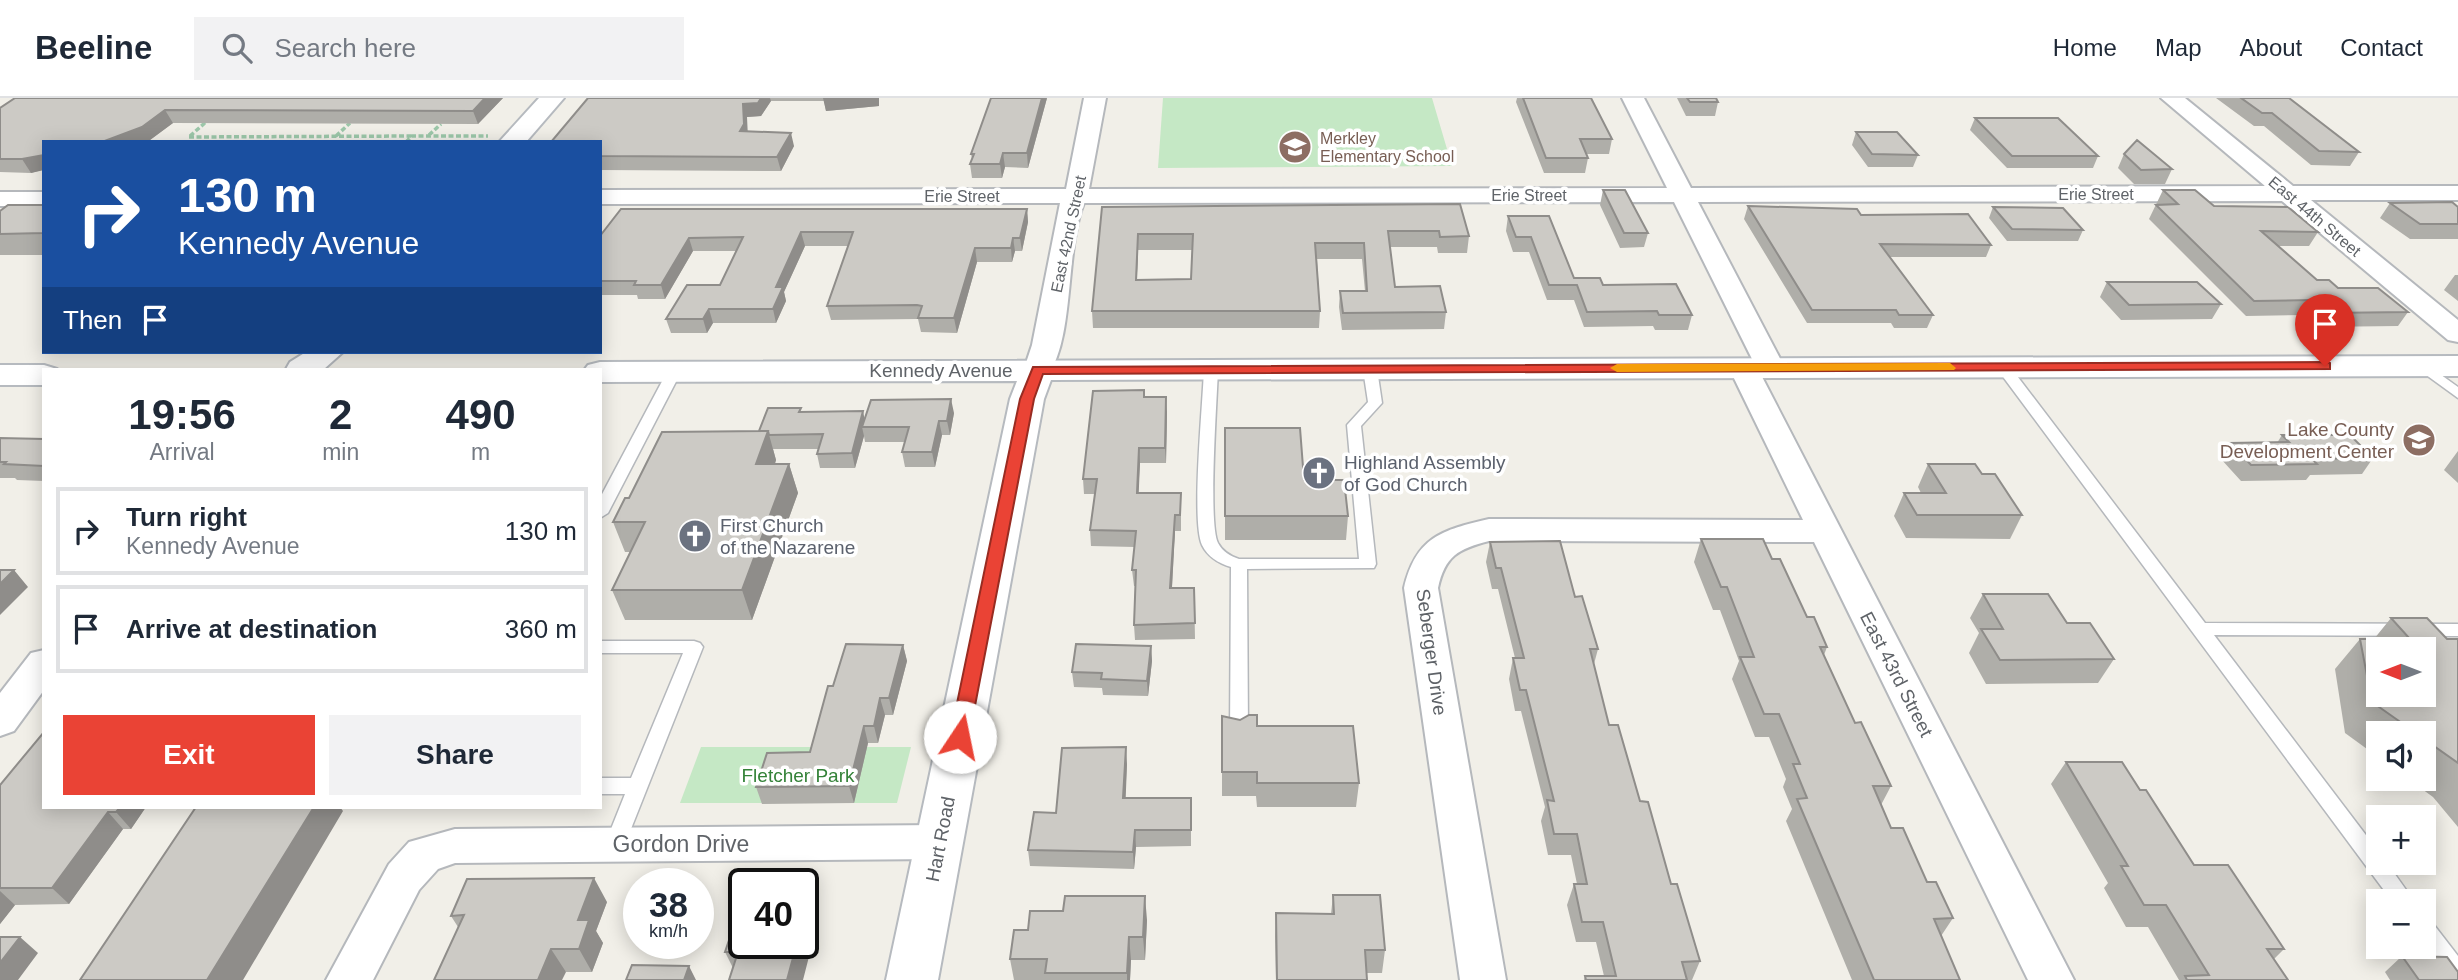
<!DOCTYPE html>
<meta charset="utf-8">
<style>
:root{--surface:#fff;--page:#f2f2f3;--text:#1f2937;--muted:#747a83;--line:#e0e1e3;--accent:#ea4335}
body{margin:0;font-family:Helvetica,sans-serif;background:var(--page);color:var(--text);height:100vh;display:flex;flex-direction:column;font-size:26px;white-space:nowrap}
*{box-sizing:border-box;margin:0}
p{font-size:23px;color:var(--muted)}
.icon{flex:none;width:38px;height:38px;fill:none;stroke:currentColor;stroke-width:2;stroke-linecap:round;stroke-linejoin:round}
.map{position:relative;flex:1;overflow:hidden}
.side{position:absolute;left:42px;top:270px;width:560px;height:441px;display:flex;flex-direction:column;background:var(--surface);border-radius:0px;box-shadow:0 4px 18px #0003}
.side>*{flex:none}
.guide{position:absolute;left:42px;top:42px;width:560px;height:214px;border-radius:0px;box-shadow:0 4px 18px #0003;background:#1a4fa0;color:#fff;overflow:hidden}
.needle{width:46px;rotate:270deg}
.buttons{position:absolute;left:2366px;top:539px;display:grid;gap:14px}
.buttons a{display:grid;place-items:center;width:70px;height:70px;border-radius:0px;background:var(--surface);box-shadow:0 4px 18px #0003;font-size:35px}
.speed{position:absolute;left:623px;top:770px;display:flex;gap:14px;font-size:35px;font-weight:700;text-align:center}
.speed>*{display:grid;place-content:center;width:91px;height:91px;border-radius:50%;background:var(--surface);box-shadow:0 4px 18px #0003;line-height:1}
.speed small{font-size:18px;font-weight:400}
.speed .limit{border:4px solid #111;border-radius:10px;background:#fff;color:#111}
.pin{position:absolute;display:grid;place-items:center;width:60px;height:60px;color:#fff;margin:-72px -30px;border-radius:50% 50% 50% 0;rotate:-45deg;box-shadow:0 0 7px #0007}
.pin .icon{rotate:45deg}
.me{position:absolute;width:77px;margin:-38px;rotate:11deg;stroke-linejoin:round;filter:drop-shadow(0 0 5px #0008)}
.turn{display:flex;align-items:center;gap:24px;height:147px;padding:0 21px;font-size:32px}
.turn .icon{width:91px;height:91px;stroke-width:2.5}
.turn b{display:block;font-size:49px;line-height:60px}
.then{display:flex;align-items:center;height:66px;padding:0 21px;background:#0003;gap:14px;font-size:26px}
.eta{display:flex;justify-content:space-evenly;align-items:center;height:119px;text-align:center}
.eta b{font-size:42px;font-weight:700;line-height:49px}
.button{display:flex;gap:14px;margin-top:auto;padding:14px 21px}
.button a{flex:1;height:80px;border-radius:0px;background:var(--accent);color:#fff;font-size:28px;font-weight:700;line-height:80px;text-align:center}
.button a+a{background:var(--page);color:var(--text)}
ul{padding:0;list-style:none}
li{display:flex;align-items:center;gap:21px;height:88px;margin:0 14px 10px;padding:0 7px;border:4px solid var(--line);border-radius:0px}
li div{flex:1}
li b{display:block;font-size:26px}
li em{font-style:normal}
header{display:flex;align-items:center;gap:42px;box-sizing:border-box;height:98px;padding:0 35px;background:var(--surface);border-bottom:2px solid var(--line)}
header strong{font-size:33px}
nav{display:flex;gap:38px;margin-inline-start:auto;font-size:24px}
.search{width:490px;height:63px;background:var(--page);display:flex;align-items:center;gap:18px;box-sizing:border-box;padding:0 24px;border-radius:0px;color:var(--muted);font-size:26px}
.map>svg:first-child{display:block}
</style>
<header>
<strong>Beeline</strong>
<div class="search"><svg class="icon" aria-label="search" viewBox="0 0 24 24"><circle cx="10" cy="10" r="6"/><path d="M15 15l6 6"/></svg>Search here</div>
<nav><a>Home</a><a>Map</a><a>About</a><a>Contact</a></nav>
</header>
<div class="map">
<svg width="2458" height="882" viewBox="0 0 2458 882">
<rect width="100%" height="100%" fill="#f1efe8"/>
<path fill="#c5e8c5" d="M1163,0H1432L1452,68L1158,70Z
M701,649H911L897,705H680Z"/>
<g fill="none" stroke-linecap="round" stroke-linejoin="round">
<defs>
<path id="lane" d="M2423,264L2458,289V300L2418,271L2416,268L2418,265Z
M2003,265L2008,266L2205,525L2458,526V538L2214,537L2378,753V765H2387L2414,803H2392L1998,272L1996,269L1998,266Z
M1211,267L1218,271C1217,301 1208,426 1218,445C1223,454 1230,458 1239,461H1359L1347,327L1368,304L1363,271L1365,268H1375L1377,271L1382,305L1361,328L1376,466L1374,470L1247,471L1248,637L1245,642L1239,644L1233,642L1230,637L1231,469C1218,465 1208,459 1202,447C1191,423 1203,304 1204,271Z
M674,270L681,274L608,415L600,420V400L667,274Z
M600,543H694L700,545L703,549L625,746L622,752L615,754L608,752L605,746L625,696H600V680H631L683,555H600Z
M2424,821L2431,823L2458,858V882H2450L2424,846Z"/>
<path id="street" d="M1084,0H1106L1089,91L1667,90L1622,0H1644L1691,90L2265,88L2161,0H2185L2293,88H2458V102H2311L2458,222V244L2448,242L2282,103L1698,104L1785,270L1781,276L1771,279L1759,273L2074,882H2028L1814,444L1489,443C1458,451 1445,458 1438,490L1506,882H1460L1404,490C1416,439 1442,432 1489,421L1803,422L1729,270L1733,264L1743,261L1755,267L1674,104L1084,105C1065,151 1075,238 1048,277L1038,280L1028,277L1024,271L1032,247L1060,105L600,106V92L1066,91Z
M0,94H44V108H0Z
M44,552V592L14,633L0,638V595L31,555Z
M939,727L954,732L960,744L954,756L939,761L455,765L438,771L419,792L373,882H326L389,766L409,744L455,731Z"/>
<path id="secondary" d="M539,0H564L526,44H499Z
M306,254H343L324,271H286L290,264Z
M2458,258V278L1051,282L1044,301L938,882H886L1010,301L1017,283L600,284V271H585L588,267L600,264Z
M0,267H44L57,271H44V287H0Z"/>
</defs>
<use href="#lane" stroke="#b5b8bc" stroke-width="3"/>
<use href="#street" stroke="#b5b8bc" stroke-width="4"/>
<use href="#secondary" stroke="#b6babf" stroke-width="4"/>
<path stroke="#9cc7a9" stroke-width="3.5" stroke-dasharray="5 2.5" stroke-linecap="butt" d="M429,37L441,26
M190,38L207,23
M336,38L350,25
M189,39L412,38
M406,44L412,38H488"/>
<use href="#lane" fill="#fff" fill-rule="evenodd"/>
<use href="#street" fill="#fff" fill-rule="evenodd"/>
<use href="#secondary" fill="#fff" fill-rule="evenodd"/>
</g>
<path fill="#afaea9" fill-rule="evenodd" d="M15,0H503L478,26L173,25L150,42L31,75L0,74V10Z
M588,0H879V8L826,13L824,3H771L761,18L747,19V33L794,48L781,73L600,72V44Z
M1047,0L1028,70L1005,69L1002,80H972L970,66L972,61L971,56Z
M1517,0H1591L1612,41L1609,56H1586L1588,60L1585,75H1544L1516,4Z
M1677,0H1716L1718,4L1715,18H1686Z
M2216,0H2289L2359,54L2350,68L2311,67L2264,28H2254Z
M1975,20L2098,58L2093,70H2007L1970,32Z
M1856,34L1918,57L1913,69H1868L1852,47Z
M2124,56L2172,71L2165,86H2134L2118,70Z
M1603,92L1648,135L1644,149L1620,150L1600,107Z
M2163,92L2214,108L2318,134L2309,148H2277L2317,182L2408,214L2398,228L2317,229L2303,217L2246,218L2149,121Z
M2390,105L2458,109V141H2410L2380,120Z
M1460,106L1469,138L1467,155H1438L1437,149H1390L1395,189L1446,214L1444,231L1342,232L1339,209L1340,193H1365L1362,161H1317L1320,213L1319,230H1093L1092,213L1102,109ZM1138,152H1192L1191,181L1137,182Z
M44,107V157H0V113Z
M1748,108L1861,117L1991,147L1986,159H1890L1933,217L1927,230H1894L1891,225H1807L1744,121Z
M1993,109L2083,132L2078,143H2007L1989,120Z
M1027,111L1028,124L1022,153H1015L1012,164H977L957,235L921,234L918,221L831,222L827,208L849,148H805L784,194L786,203L776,225H713L707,235H671L666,221L720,187L737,153H693L665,201H638L637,197H600V138Z
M1508,118L1574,180L1603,187L1692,217L1688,232H1655L1653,228L1584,229L1574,202H1547L1529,154H1513L1506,133Z
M2455,177H2458V203L2444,192Z
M2107,184L2221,206L2212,221L2121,222L2100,199Z
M1145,299L1167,314L1166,365H1140L1138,395H1181V433H1175L1172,490H1194L1195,541L1135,542L1134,527L1135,488H1134L1132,472L1135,449L1091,448L1090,432L1095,396H1084L1083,381Z
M802,314L865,321L954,315L950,337H942L935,369H905L902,354L905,344H865L864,338L855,370H820L817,356L818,351H773L776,362L775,366H789L798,395L752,522H625L612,492L631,454H625L613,424L629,400L759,333Z
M1225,330L1304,382L1348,418L1346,442H1225Z
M2282,337L2373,360L2362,376L2310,377L2306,382L2241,383L2221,361L2231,345H2277Z
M0,340L44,341V383L17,382L15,380H0Z
M2458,353V385L2444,372Z
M1928,366L1982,376L2022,417L2010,441L1906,440L1894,418L1904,395H1921L1918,389Z
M1701,441L1772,461L1807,519L1827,549L1824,557L1855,625L1891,688L1881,707L1891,730L1927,784L1953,820L1941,838L1960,882H1852L1786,723L1792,711L1783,689L1786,681L1769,639H1755L1732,581L1739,563L1720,512H1713L1694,464Z
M1490,444L1575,499L1598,551L1594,566L1609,627L1640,703L1700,863L1692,882H1584L1585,878H1604L1596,844H1576L1567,807L1574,786H1577L1571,757H1548L1541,723L1545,709L1521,613H1515L1509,581L1513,560H1515L1498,491H1492L1486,464Z
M1983,496L2067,525L2114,561L2098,585L1986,586L1969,555L1979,535L1970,520Z
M2391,520L2447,541H2458V729L2433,699L2408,681H2424V635H2378V659L2345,635L2335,571L2360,541H2374Z
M903,547L907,563L893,617H885L878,645H868L854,705L762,706L756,689L810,654L833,588Z
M1151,548L1152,563L1148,598L1103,597L1102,590L1074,589L1072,574Z
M1222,618L1257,628L1359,685L1356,709H1257L1256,698H1222Z
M2066,664L2140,692L2194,767L2284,851L2274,861L2288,882H2179L2148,829H2126L2104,790L2108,785L2051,686Z
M1127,666L1125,700L1191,716V748L1136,749L1134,771L1030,768L1028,752L1056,715Z
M0,687L146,709L131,731H123L69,806L15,807L0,826Z
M803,786L813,797L806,822L813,843L733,870L725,854Z
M1333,797L1385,852L1382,875H1367V882H1276L1275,838L1276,815L1331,816Z
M607,804L596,833L603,845L592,874H566L458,829L451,818Z
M1147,822L1145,862H1131L1130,882H1014L1010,861Z
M2402,858L2458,882H2390L2385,874Z"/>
<path fill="#8f8d8a" d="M485,0H503L478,26L473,13Z
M761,0H770L771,3L761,18L747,19L748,40L740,33L743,6Z
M823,0H879V8L826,13Z
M1042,0H1047L1028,70L1027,55Z
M165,12L173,25L150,42L145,44H102Z
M791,35L794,48L781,73L777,59Z
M1003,55L1005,69L1002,80L1000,66Z
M44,57V72L31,75L22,61Z
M1027,111L1028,124L1022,153L1020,140Z
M801,134L805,148L784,194L786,203L776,225L773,211L776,189Z
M1138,136V152L1136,198V182Z
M689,140L693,153L665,201L661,187Z
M1013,140L1015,153L1012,164L1011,150Z
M975,150L977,164L957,235L954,220Z
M709,211L713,225L707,235L703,221Z
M1166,299L1167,314L1166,365L1165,350Z
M951,301L954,315L950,337L947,323Z
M863,313L866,328L862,329L864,338L855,370L852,355Z
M939,323L942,337L935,369L932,354Z
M768,333L776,362L765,395L756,366Z
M1139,350L1140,365L1138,411L1137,395Z
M789,366L798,395L752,522L742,492Z
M1175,417V433L1171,506L1170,490Z
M14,472L28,489L0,517V486Z
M903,547L907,563L893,617L889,600Z
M1151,548L1152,563L1148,598L1147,583Z
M880,600L885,617L878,645L874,628Z
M864,628L868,645L854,705L849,688Z
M1126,649L1127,666L1125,717L1123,700Z
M120,709H146L131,731L116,714Z
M314,709H340L343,713L243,882H207Z
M108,714L123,731L69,806L52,790Z
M1135,732L1136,749L1134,771L1133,754Z
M804,773L813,797L806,822L813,843L803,882H787L797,845H803V786H800Z
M594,780L607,804L596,833L603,845L592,874L579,851L578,822Z
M0,793L15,807L0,826Z
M1145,798L1147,822L1145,862L1143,839Z
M20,839L38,855L18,882H0V865Z
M1129,839L1131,862L1130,882H1127V875Z
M551,851L566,874L562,882H538Z
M689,868L696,882H684Z"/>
<path fill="#cccac5" stroke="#8f8d8a" stroke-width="2" fill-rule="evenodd" d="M15,0H485L473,13L165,12L142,29L102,44H44V57L22,61H0V10Z
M588,0H761L758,5L743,6L744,26L740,33L791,35L777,59L600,58V44H551Z
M991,0H1042L1027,55H1003L1000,66H970L974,56H971Z
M1523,0H1591L1612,41H1580L1588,60H1546Z
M1687,0H1716L1718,4H1690Z
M2241,0H2289L2359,54L2319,53L2272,15H2262Z
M1975,20H2058L2098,58H2012Z
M1856,34H1897L1918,57L1872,56Z
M2137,42L2172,71L2141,72L2124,56Z
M1603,92H1625L1648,135H1624Z
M2163,92H2195L2214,108L2288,109L2318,134L2261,133L2317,182H2329L2338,190H2378L2408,214L2326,215L2312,202L2254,203L2156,107L2178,106Z
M2452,104L2458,109V126H2420L2390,105Z
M1460,106L1469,138L1440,139L1439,133H1388L1395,189L1440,188L1446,214L1343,215L1340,193H1367L1364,145H1315L1320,213H1092L1102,109ZM1138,136H1193L1191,181L1136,182Z
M8,107H44V135L0,136V113Z
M1748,108L1857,111L1861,117L1968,116L1991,147L1880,146L1933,217H1899L1896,212H1812Z
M1993,109L2063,110L2083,132L2012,131Z
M621,111H1027L1020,140H1013L1011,150H975L954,220H918L922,208L917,207L827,208L853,134H801L776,189H783L773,211H709L703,221H666L687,187H720L743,139L689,140L661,187H634L636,183H600V138Z
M1508,118H1549L1574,180H1600L1603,187L1676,186L1692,217H1659L1657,213L1587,214L1577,187H1549L1531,139H1516Z
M2107,184H2197L2221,206L2129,207Z
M1144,292V299H1166L1165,350H1139L1137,395H1181L1180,417H1175L1170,490H1194L1195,525L1134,527L1136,472H1132L1136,433L1090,432L1097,381H1083L1093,293Z
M951,301L947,323H939L932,354H902L909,329H862L871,302Z
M768,310H801L799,314L863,313L852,355L817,356L823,336L769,337L768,333H759Z
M1225,330H1300L1304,382H1344L1348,418H1225Z
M768,333L756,366H789L742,492H612L645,424H613L625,400H629L662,334Z
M2282,337H2350L2373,360L2312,361L2317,366L2251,367L2231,345L2289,344Z
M0,340L44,341V368L4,366L6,364H0Z
M1928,366H1975L1982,376H1995L2022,417H1917L1904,395H1946Z
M1701,441H1763L1772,461H1780L1807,519H1814L1827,549H1820L1855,625L1861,624L1891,688H1873L1891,730H1903L1927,784H1936L1953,820L1934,821L1960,882H1874L1797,701L1807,700L1793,666H1800L1779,616H1764L1740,559H1754L1727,489H1721Z
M1560,443L1575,499L1582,498L1598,551H1590L1609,627H1618L1640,703L1648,704L1671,786H1677L1700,863L1682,864L1687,882H1586L1585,878H1616L1603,824H1582L1574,786H1587L1577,736H1554L1547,702L1554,703L1526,592H1520L1513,560H1524L1501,470H1496L1490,444Z
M0,472H14L0,486Z
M1983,496H2048L2067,525H2090L2114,561L2000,562L1981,531H2003Z
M2391,520H2427L2447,541H2458V665L2424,641V635H2416L2372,604L2360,541H2410ZM2378,551H2424V597H2378Z
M846,546L903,547L889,600H880L874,628H864L849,688L756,689L767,655L810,654L828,588H833Z
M1076,546L1151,548L1147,583L1101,581L1102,575L1072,574Z
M1249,617H1257V628H1353L1359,685H1257V674H1222V618L1240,622Z
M44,634V709H120L116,714H108L52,790H0V687Z
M1126,649L1123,700H1191V732H1135L1133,754L1028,752L1034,714L1056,715L1062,650Z
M2066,664H2122L2140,692H2146L2194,767H2228L2284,851H2267L2288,882H2187L2185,878L2209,877L2166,807H2144L2121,768H2128Z
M196,709H314L207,882H80Z
M752,773H804L800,786H748Z
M594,780L578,822H589L579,851H551L538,882H434L464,817L451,818L467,781Z
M1333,797H1380L1385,852H1365L1367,882H1277L1276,815L1334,816Z
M744,798V845H797L787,882H729L738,854H725Z
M1065,798H1145L1143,839H1129L1127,875H1045L1047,861H1010L1014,832H1028L1030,813H1063Z
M0,839H20L0,865Z
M2402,858L2447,859L2458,874V882H2419Z
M632,867L689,868L684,882H626Z"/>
<path fill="#ea4335" stroke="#982c22" stroke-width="2" d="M2325,264L2330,265V271L1043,276L1034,301L969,639L966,645L960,647L953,645L950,639L1020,301L1033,269Z"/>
<path fill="#f59e0b" d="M1950,265L1956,270L1954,272L1617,274L1610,270L1617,266Z"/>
<defs>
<symbol id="school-disc" viewBox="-11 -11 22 22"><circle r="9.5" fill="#8d6e63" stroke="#fff"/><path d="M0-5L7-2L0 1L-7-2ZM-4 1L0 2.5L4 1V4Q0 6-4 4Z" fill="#fff"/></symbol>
<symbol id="church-disc" viewBox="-11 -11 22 22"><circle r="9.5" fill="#6b7280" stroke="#fff"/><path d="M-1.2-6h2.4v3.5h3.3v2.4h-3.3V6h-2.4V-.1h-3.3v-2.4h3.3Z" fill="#fff"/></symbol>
</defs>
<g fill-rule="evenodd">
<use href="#school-disc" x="1276" y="30" width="38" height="38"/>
<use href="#school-disc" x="2400" y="323" width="38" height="38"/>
<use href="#church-disc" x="1300" y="356" width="38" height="38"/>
<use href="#church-disc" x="676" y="419" width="38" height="38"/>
</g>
<g text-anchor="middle" stroke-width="7" stroke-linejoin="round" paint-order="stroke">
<g font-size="16" fill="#785e54" stroke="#fff" text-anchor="start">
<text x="1320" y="46">Merkley<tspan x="1320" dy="18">Elementary School</tspan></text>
</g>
<g font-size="16" fill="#5f6368" stroke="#fff">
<text x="2096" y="102">Erie Street</text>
<text x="1529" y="103">Erie Street</text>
<text x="962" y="104">Erie Street</text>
<text transform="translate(2315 118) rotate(40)" y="6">East 44th Street</text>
<text transform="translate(1068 136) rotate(-78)" y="6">East 42nd Street</text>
</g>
<g font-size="19" fill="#5f6368" stroke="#fff">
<text x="941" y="279">Kennedy Avenue</text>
<text transform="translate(1432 554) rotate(82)" y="7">Seberger Drive</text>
<text transform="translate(1897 576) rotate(63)" y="7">East 43rd Street</text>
<text transform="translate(940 741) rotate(-79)" y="7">Hart Road</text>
</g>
<g font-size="19" fill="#785e54" stroke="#fff" text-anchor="end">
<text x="2394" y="338">Lake County<tspan x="2394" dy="22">Development Center</tspan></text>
</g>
<g font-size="19" fill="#5b616d" stroke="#fff" text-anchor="start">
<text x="1344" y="371">Highland Assembly<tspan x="1344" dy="22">of God Church</tspan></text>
<text x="720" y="434">First Church<tspan x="720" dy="22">of the Nazarene</tspan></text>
</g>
<g font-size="19" fill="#348238" stroke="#fff">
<text x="798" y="684">Fletcher Park</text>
</g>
<g font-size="23" fill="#5f6368" stroke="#fff">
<text x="681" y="754">Gordon Drive</text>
</g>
</g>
</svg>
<div class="buttons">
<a><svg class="needle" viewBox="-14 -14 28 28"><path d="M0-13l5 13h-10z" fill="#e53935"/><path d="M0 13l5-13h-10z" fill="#747a83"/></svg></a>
<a><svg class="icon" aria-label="sound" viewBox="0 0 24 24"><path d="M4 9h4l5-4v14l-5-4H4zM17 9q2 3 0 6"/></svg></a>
<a>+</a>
<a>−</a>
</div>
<div class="speed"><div>38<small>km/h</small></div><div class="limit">40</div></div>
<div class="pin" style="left:2325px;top:268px;background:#d93025"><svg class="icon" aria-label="arrive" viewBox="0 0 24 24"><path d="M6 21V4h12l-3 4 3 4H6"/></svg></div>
<svg class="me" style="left:960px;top:639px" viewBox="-20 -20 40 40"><circle r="19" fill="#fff"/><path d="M0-13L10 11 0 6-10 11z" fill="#ea4335"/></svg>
<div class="guide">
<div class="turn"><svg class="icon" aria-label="right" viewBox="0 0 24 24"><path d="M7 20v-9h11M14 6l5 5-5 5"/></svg><div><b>130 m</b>Kennedy Avenue</div></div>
<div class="then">Then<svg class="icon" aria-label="arrive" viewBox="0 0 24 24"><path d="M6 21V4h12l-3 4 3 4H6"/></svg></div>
</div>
<section class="side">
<div class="eta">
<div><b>19:56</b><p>Arrival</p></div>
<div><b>2</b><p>min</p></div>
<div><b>490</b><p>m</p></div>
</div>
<ul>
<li><svg class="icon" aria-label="right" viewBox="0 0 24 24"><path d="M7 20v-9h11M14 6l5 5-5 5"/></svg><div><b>Turn right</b><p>Kennedy Avenue</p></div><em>130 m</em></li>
<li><svg class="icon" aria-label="arrive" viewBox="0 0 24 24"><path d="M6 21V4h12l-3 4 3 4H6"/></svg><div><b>Arrive at destination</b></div><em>360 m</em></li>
</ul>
<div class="button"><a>Exit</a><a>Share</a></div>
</section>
</div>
